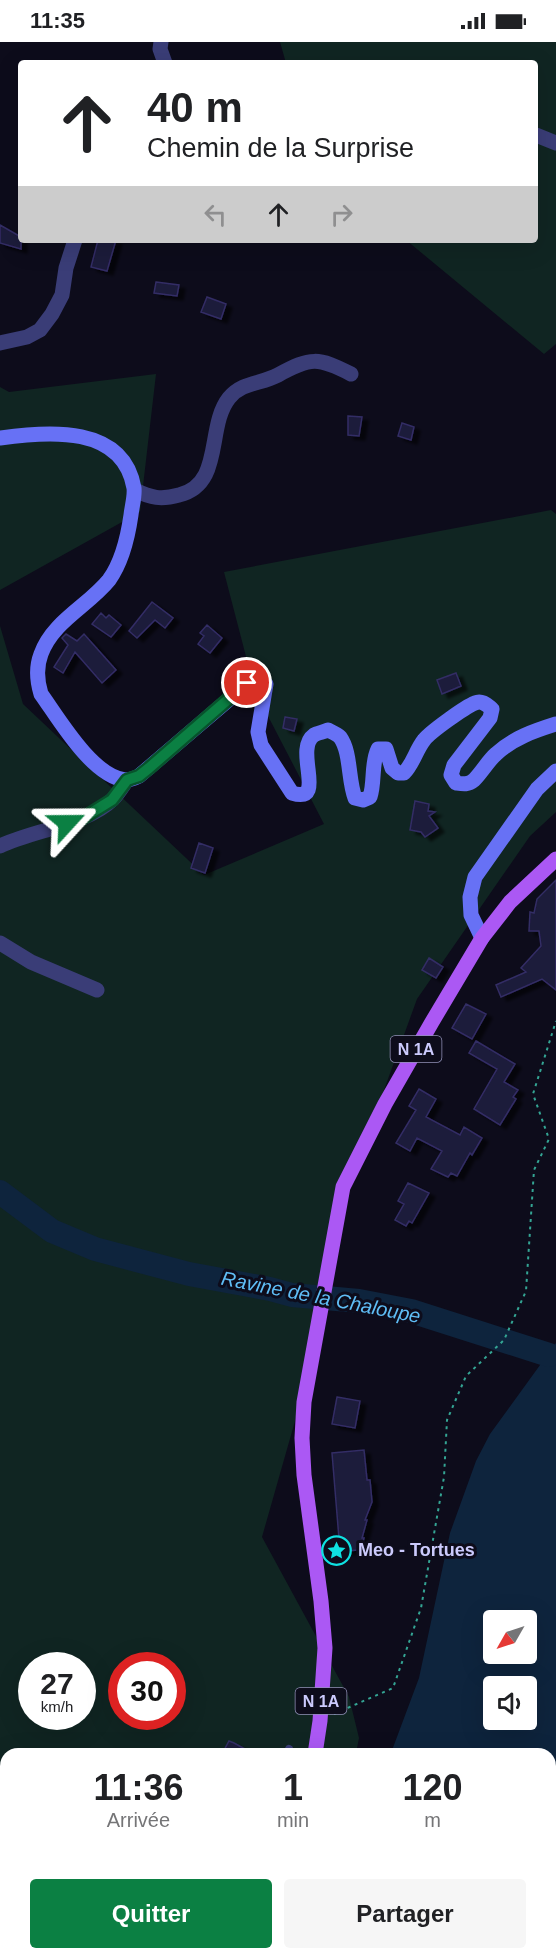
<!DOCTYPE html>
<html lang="fr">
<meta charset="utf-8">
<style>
:root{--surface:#fff;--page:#f6f6f6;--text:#202124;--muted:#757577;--accent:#0b8043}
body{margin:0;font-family:Arial,sans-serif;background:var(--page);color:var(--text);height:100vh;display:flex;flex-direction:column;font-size:22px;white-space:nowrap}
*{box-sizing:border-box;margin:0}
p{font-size:20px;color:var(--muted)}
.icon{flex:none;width:33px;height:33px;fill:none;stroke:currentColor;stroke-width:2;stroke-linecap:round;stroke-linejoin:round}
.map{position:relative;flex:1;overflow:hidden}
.details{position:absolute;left:0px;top:1706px;width:556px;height:212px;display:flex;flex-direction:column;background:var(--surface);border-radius:18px 18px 0 0;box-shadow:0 6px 24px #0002}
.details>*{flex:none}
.hud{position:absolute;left:18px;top:18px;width:520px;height:183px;border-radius:6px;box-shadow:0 6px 24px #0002;background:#fff;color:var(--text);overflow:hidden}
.needle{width:39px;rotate:231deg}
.controls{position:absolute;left:483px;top:1568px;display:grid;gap:12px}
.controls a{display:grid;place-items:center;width:54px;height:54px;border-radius:6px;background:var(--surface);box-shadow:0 6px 24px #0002;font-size:30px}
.speed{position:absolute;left:18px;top:1610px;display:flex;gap:12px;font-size:30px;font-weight:700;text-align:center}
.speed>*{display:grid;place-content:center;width:78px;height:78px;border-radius:50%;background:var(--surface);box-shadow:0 6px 24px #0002;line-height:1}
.speed small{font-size:15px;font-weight:400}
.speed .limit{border:9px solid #d22;background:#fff;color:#111}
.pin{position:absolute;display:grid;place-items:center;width:51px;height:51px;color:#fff;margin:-26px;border:3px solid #fff;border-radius:50%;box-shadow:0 2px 6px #0007}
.me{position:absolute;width:66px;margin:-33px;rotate:66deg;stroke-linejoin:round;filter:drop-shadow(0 0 4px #0008)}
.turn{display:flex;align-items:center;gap:21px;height:126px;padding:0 30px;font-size:27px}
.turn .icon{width:78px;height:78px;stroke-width:2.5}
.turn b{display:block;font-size:42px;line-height:51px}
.lanes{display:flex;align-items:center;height:57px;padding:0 30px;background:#0003;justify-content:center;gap:30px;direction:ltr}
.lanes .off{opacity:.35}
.eta{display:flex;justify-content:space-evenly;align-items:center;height:102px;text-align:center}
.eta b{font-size:36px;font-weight:600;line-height:42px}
.cta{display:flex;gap:12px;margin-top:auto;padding:12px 30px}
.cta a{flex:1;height:69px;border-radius:6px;background:var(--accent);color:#fff;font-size:24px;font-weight:600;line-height:69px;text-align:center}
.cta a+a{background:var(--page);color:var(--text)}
.status{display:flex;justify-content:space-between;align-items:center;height:42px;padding:0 30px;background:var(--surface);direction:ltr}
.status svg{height:16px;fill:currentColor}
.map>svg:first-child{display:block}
</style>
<div class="status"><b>11:35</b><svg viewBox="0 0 49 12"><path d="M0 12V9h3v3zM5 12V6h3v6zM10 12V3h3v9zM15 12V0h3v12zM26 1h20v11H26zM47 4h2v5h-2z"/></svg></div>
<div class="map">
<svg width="556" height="1916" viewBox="0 0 556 1916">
<defs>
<filter id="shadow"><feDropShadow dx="6" dy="4" stdDeviation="1.5" flood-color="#0009"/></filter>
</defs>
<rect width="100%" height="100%" fill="#0d0c1b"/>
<path fill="#102522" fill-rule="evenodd" d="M280,0H556V302L544,312L406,198H536V21H286Z
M156,332L140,470L0,548V345L9,350Z
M551,468L556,472V770L530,794L417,957L347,1150L295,1379L262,1495L349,1655L359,1696L356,1711L6,1712V1911H310L308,1916H0V584L23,662L204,833L324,782L255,649L224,530ZM32,1623H82V1674H32ZM122,1623H172V1674H122Z"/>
<path fill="#0e243d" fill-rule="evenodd" d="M556,1301V1916H308L310,1911H550V1712L391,1711L419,1636L450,1491L476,1419L490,1392ZM494,1578H526V1611H494ZM494,1644H526V1677H494Z"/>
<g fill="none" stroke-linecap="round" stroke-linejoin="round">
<path stroke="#0e243d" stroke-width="24" d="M0,1150L52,1189L95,1207L189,1232L270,1247L292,1253L359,1259L411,1269L549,1313"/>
</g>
<path fill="#1d1a3b" stroke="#332d65" stroke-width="1.5" filter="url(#shadow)" d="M0,183L21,195V207L0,201Z
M98,198H116L107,229L91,225Z
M156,240L179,243L177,254L154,251Z
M207,255L226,262L221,277L201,270Z
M348,374L362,375L359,394L348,393Z
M402,381L414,385L411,398L398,394Z
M152,560L173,576L165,586L155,578L137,596L129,589Z
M101,571L106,576L109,573L121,583L111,595L92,582Z
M207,583L222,596L210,611L198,602L204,594L200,591Z
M66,592L77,599L84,592L116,628L102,641L75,610L63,631L54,625L68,603L62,596Z
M456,631L461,644L442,652L437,638Z
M285,675L297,677L294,689L283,686Z
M415,759L429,762L428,769L435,770L429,774L438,786L425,795L421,790L410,788Z
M199,801L213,806L205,831L191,826Z
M556,838V948L542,937L501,955L496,943L526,930L521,926L541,904L539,889H529L530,870L534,871L537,857Z
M429,916L443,925L436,936L422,928Z
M466,962L486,972L472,997L452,986Z
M476,999L515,1022L504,1040L518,1048L513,1055L516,1057L500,1083L474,1067L497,1027L469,1011Z
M419,1047L436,1057L426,1075L460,1093L464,1085L482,1096L472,1113L470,1111L457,1134L451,1131L448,1135L431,1127L442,1109L417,1096L410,1109L396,1101L416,1068L409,1064Z
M408,1141L429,1151L412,1181L409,1179L406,1184L395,1178L404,1162L398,1159Z
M337,1355L360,1359L355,1386L332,1382Z
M364,1408L367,1438H370L372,1460L365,1478H367L362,1496H364L361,1508L340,1509L332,1411Z
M229,1699L234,1701L254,1712H222Z"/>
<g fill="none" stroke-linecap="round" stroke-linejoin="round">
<path stroke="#34a594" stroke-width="2" stroke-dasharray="3 4.5" stroke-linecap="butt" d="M334,1672L393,1646L421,1566L444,1435L447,1378L466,1334L504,1298L526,1249L534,1128L549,1097L533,1052L556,979"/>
<path stroke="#3a3d77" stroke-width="8" d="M287,1712L289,1707
M219,1916L220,1911"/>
<path stroke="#3a3d77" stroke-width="15" d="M161,0L160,7L165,21
M536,93L556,101
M0,301L27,295L40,288L52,272L62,253L66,226L75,198
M135,448C151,456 161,458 179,453C224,442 206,385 229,356C242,340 261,342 278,333C311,315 318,315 351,332
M0,804C33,788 87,783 113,757C118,752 123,744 127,738
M0,901L31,920L97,948"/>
<path stroke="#6771f5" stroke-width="15" d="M0,396C49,389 123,383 134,446C135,454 132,464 131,473C128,494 122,520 109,538C88,564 53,579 41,612C36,625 37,639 41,652C59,677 92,734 125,738C130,738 135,736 139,734L254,636L262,638L266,642L258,690L261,703L292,751C328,762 293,708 314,693C317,691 324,690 328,688C332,690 337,692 340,695C351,710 348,738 355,756L363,758L370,755C375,740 371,721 378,707H386L392,726L398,731H404C413,722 416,708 424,698C430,690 465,665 475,661C482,658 487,663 492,667L490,676L454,723L451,733L456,741C463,742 468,743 474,738C482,730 488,719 496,712C513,696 534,689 556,682
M482,896L471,873L470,855L475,835L537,747L556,729"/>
<path stroke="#ab58f4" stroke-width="15" d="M315,1712L320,1679L325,1606L321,1559L304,1433L302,1396L304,1360L343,1145L385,1062L432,980L482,896L510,860L556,817
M268,1916L269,1911"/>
</g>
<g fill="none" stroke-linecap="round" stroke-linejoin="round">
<defs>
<path id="route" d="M67,781L83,776L112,758L127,738L139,734L149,726L247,641"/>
</defs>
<use href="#route" stroke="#07532c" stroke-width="15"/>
<use href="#route" stroke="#0b8043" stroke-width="10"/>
</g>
<defs>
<symbol id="sight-ring" viewBox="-11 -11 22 22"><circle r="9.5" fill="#0d0c1b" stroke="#0fe1e2" stroke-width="1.5"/><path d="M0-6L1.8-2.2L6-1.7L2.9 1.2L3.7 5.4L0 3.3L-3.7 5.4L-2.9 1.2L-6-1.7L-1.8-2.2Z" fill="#0fe1e2"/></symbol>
</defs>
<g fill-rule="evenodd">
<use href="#sight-ring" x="320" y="1492" width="33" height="33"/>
</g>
<g text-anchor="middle" stroke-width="6" stroke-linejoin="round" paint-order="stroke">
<g fill="#0d0c1b" stroke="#9291b8" stroke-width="1.5">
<rect x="390.5" y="994" width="51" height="26" rx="4.5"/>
<rect x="295.5" y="1646" width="51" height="26" rx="4.5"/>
</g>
<g font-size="16" font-weight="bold" fill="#cbcafc">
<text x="416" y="1013">N 1A</text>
<text x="321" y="1665">N 1A</text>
</g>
<g font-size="18" font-weight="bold" fill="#cbcafc" stroke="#0d0c1b" text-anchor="start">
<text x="358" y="1514">Meo - Tortues</text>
</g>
<g font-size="20" font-style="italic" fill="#5fbdf5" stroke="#0d0c1b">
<text transform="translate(321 1255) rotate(11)" y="7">Ravine de la Chaloupe</text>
</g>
</g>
</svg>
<div class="controls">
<a><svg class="needle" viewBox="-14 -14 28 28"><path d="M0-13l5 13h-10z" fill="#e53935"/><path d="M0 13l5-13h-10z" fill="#757577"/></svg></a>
<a><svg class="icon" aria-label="sound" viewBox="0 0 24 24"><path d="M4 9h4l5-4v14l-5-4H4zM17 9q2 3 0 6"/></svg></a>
</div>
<div class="speed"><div>27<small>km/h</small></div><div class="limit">30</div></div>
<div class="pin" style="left:247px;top:641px;background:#d93025"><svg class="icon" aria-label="arrive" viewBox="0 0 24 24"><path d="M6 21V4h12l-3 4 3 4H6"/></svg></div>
<svg class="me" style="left:67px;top:781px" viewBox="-20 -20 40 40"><path d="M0-17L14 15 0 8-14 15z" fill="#0b8043" stroke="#fff" stroke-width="4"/></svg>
<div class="hud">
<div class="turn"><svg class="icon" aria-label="ahead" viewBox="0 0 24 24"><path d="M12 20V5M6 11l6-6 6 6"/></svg><div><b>40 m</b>Chemin de la Surprise</div></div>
<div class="lanes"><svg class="icon off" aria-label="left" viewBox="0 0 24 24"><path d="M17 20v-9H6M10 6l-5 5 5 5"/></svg><svg class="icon" aria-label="ahead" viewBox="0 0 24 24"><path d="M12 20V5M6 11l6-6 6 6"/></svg><svg class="icon off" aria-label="right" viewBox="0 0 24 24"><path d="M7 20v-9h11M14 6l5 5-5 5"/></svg></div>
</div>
<section class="details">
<div class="eta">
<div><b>11:36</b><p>Arrivée</p></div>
<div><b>1</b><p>min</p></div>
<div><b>120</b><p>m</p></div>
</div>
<div class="cta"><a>Quitter</a><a>Partager</a></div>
</section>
</div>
